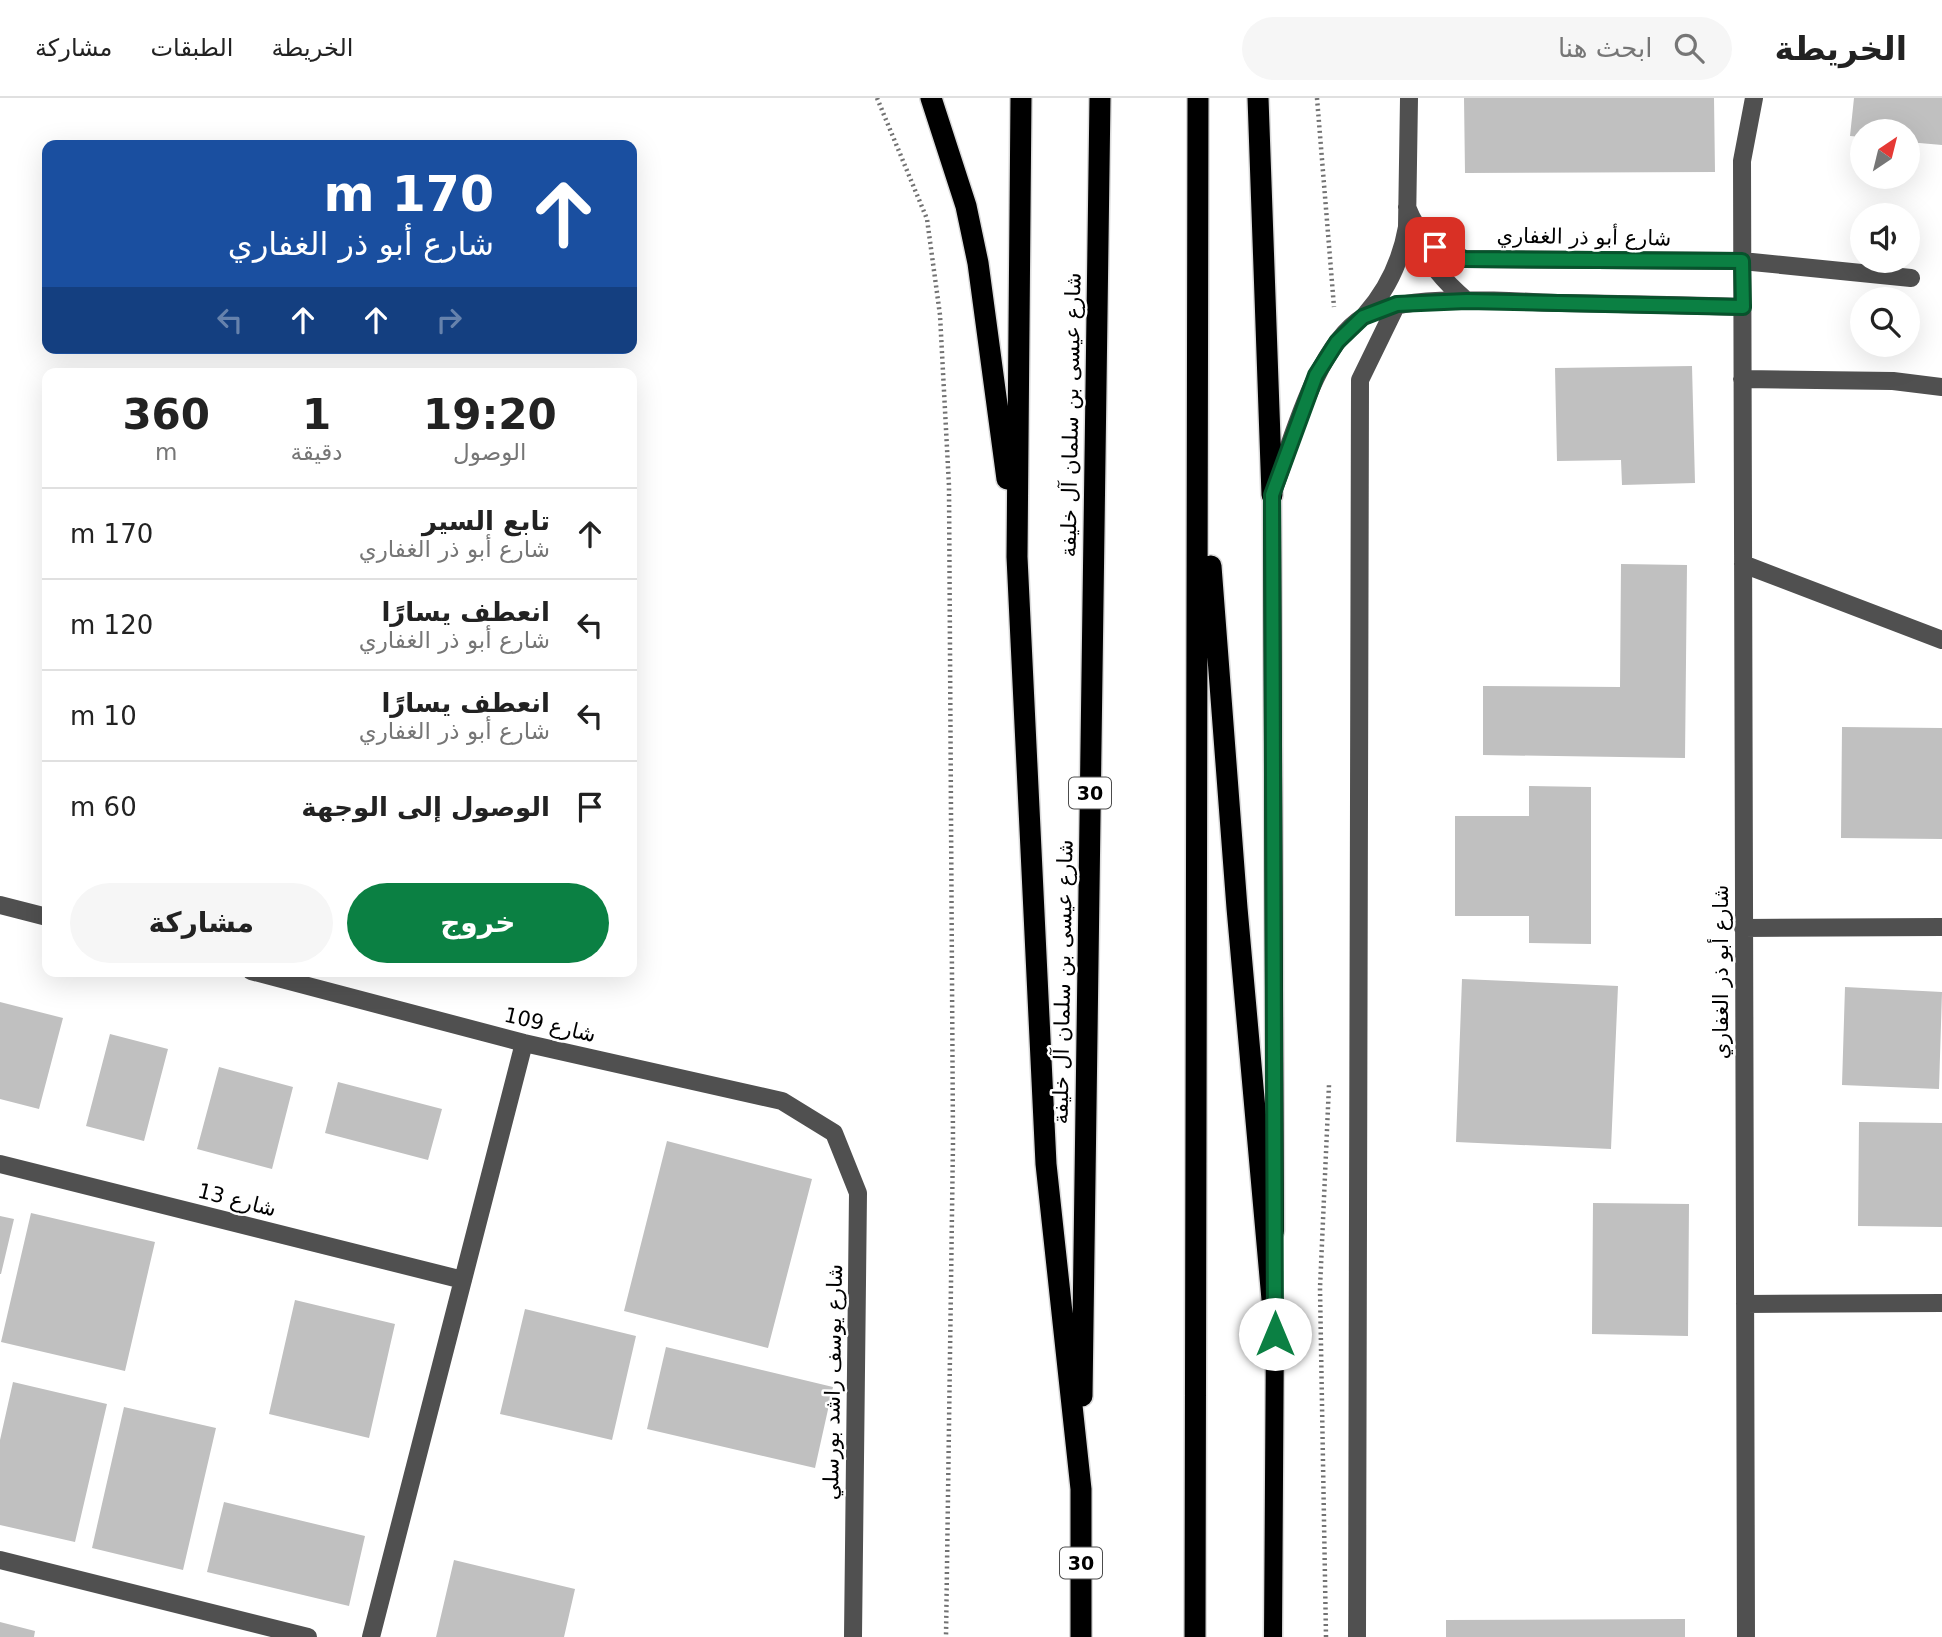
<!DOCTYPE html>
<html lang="ar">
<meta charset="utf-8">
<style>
:root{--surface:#fff;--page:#f6f6f6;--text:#222;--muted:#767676;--line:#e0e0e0;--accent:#0b8043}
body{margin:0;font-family:"DejaVu Sans","Noto Sans Arabic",sans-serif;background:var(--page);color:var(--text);direction:rtl;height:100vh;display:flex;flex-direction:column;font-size:26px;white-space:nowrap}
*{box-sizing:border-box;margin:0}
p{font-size:23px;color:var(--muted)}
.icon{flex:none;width:38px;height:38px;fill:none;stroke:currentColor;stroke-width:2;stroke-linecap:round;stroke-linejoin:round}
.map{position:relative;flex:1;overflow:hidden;direction:ltr}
.side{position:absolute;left:42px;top:270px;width:595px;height:609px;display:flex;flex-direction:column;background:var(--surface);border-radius:14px;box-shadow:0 7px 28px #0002;direction:rtl}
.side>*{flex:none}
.top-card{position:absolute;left:42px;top:42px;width:595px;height:214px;border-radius:14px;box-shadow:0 7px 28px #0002;direction:rtl;background:#1a4fa0;color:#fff;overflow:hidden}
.needle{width:46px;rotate:35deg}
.buttons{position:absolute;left:1850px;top:21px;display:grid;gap:14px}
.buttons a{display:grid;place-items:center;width:70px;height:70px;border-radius:50%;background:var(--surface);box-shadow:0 7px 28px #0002;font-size:35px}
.pin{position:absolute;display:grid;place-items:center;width:60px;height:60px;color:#fff;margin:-30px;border-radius:14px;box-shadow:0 4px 10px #0006}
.me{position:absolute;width:77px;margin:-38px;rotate:0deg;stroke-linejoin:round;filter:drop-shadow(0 0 5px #0008)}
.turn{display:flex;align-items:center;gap:24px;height:147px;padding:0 28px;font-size:32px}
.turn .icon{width:91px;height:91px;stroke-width:2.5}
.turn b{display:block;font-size:49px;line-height:60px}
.lanes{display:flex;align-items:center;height:66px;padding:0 28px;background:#0003;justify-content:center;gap:35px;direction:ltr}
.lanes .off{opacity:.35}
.eta{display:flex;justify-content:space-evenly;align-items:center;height:119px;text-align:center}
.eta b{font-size:42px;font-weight:600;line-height:49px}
.cta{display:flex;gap:14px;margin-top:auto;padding:14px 28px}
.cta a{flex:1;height:80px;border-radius:42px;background:var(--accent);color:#fff;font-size:28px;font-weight:600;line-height:80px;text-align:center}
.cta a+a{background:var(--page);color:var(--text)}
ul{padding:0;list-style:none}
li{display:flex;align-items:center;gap:21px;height:91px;padding:0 28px;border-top:2px solid var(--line)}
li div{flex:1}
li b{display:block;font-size:26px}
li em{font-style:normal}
header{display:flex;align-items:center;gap:42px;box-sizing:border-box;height:98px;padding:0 35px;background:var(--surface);border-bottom:2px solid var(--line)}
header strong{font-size:33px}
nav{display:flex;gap:38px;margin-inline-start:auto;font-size:24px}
.search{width:490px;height:63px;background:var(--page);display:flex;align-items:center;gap:18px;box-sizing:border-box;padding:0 24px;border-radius:38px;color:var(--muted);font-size:26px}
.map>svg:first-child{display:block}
</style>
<header>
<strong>الخريطة</strong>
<div class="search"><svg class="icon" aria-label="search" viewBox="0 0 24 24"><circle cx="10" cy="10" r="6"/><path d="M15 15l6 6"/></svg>ابحث هنا</div>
<nav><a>الخريطة</a><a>الطبقات</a><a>مشاركة</a></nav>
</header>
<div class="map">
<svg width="1942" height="1539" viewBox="0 0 1942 1539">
<rect width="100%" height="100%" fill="#fff"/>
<path fill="#c0c0c0" d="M1464,0H1714L1715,74L1465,75Z
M1854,0H1942V47L1908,44V33H1862V39L1850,38Z
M1692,268L1695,385L1622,387L1621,362L1557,363L1555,270Z
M1621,466L1687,467L1685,660L1483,657V588L1620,589Z
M1842,629L1942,630V741L1841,740Z
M1529,688L1591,689V846L1529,845V818H1455V718H1529Z
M1462,881L1618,888L1611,1051L1456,1044Z
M1845,889L1942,894L1939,991L1842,987Z
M0,904L63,920L39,1011L0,1001Z
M110,936L168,951L144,1043L86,1028Z
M219,969L293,989L272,1071L197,1051Z
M338,984L442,1011L428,1062L325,1035Z
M1859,1024L1942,1025V1129L1858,1128Z
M667,1043L812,1081L768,1250L624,1213Z
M1593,1105L1689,1106L1688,1238L1592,1236Z
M31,1115L155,1144L125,1273L1,1244Z
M0,1118L14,1121L1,1176H0Z
M295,1202L395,1226L369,1340L269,1316Z
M525,1211L636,1238L612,1342L500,1316Z
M666,1249L833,1289L815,1370L647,1331Z
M13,1284L107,1306L75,1444L0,1427V1342Z
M124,1309L216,1330L183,1472L92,1450Z
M224,1404L365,1438L349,1508L207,1474Z
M454,1462L575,1491L564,1539H436Z
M1685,1521V1539H1446V1522Z
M0,1524L35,1533L34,1539H0Z"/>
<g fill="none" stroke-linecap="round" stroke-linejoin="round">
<defs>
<path id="major" d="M1272,397L1275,1133
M1273,1539L1275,1224"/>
<path id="highway" d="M931,0L966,108L978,165L1007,381
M1021,0L1017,459L1046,1066L1081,1391V1539
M1258,0L1272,397
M1211,468L1237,810L1275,1235
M1082,1298L1100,0
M1195,1539L1198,0"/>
</defs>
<use href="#major" stroke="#dbdbdb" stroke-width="21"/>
<use href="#highway" stroke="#dbdbdb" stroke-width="24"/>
<path stroke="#727272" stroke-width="4.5" stroke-dasharray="2 3.5" stroke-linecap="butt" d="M877,0L927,121L940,217L949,388L953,1044L946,1539
M1317,0L1334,209
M1326,1539L1320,1190L1329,987"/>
<path stroke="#505050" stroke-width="18" d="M1407,109C1418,138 1436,153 1465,161L1742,163L1911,180
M1418,137C1427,165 1445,184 1467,203
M1365,217C1388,191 1401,163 1407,129L1409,0
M1742,281L1893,283L1942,289
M1274,391C1293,340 1316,249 1363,219C1404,194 1513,204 1562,205C1622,206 1682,207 1743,209
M1743,466L1942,542
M0,807L47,819
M1743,830L1942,829
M251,873L524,945L782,1003L834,1035L858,1095L853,1539
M0,1066L463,1182
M1745,1206L1942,1205
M0,1462L308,1539
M371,1539L524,945
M1357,1539L1360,282L1397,206
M1746,1539L1742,63L1754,0"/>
<use href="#major" stroke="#000" stroke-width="18"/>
<use href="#highway" stroke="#000" stroke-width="21"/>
</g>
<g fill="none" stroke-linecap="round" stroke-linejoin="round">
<defs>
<path id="route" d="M1275,1236L1272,397L1316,277L1337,244L1363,219L1397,206L1467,203L1743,209L1742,163L1465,161L1450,157L1435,149"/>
</defs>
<use href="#route" stroke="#07532c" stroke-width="18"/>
<use href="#route" stroke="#0b8043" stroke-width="12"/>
</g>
<g text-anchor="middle" stroke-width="5" stroke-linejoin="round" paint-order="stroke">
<g fill="#fff" stroke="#4c4c4c" stroke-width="2">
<rect x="1069" y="679.5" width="42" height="31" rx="5"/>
<rect x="1060" y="1449.5" width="42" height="31" rx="5"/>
</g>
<g font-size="19" font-weight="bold" fill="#000">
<text x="1090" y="702">30</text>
<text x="1081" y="1472">30</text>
</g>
<g font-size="21" fill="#000" stroke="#fff">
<text transform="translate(1584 139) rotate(1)" y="7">شارع أبو ذر الغفاري</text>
<text transform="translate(1071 317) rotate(-89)" y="7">شارع عيسى بن سلمان آل خليفة</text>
<text transform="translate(1721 874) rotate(-90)" y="7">شارع أبو ذر الغفاري</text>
<text transform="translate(1063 884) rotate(-89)" y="7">شارع عيسى بن سلمان آل خليفة</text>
<text transform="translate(550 927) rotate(13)" y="7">شارع 109</text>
<text transform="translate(237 1102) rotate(14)" y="7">شارع 13</text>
<text transform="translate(833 1284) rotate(-89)" y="7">شارع يوسف راشد بورسلي</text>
</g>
</g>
</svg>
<div class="buttons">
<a><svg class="needle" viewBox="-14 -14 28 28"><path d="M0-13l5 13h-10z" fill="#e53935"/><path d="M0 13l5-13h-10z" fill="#767676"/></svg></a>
<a><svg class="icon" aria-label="sound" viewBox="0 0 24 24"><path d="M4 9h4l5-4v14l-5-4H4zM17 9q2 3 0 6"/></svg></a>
<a><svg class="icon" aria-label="search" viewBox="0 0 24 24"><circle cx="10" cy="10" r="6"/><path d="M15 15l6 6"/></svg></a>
</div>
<div class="pin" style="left:1435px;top:149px;background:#d93025"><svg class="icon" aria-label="arrive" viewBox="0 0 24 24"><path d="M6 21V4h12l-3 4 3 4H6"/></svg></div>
<svg class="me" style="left:1275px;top:1236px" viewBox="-20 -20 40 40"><circle r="19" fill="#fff"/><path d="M0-13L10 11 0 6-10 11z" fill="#0b8043"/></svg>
<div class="top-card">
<div class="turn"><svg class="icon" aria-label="ahead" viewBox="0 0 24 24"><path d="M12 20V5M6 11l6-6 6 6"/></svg><div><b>170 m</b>شارع أبو ذر الغفاري</div></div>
<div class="lanes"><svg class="icon off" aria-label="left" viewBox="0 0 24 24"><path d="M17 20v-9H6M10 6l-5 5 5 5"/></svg><svg class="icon" aria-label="ahead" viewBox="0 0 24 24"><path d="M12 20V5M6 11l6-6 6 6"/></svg><svg class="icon" aria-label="ahead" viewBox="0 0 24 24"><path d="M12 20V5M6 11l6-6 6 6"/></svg><svg class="icon off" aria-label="right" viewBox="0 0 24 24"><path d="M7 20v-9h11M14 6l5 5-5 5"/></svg></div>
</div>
<section class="side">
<div class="eta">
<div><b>19:20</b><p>الوصول</p></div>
<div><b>1</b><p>دقيقة</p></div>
<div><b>360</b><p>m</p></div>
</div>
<ul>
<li><svg class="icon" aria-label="ahead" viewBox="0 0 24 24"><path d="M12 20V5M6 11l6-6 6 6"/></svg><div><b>تابع السير</b><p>شارع أبو ذر الغفاري</p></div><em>170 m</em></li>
<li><svg class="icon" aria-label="left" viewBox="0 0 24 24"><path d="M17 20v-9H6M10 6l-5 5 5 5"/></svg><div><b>انعطف يسارًا</b><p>شارع أبو ذر الغفاري</p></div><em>120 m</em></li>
<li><svg class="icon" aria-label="left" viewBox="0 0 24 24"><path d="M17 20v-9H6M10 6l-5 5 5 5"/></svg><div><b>انعطف يسارًا</b><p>شارع أبو ذر الغفاري</p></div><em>10 m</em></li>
<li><svg class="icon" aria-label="arrive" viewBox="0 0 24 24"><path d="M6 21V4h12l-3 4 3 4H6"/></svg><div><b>الوصول إلى الوجهة</b></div><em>60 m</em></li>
</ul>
<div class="cta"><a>خروج</a><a>مشاركة</a></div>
</section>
</div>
